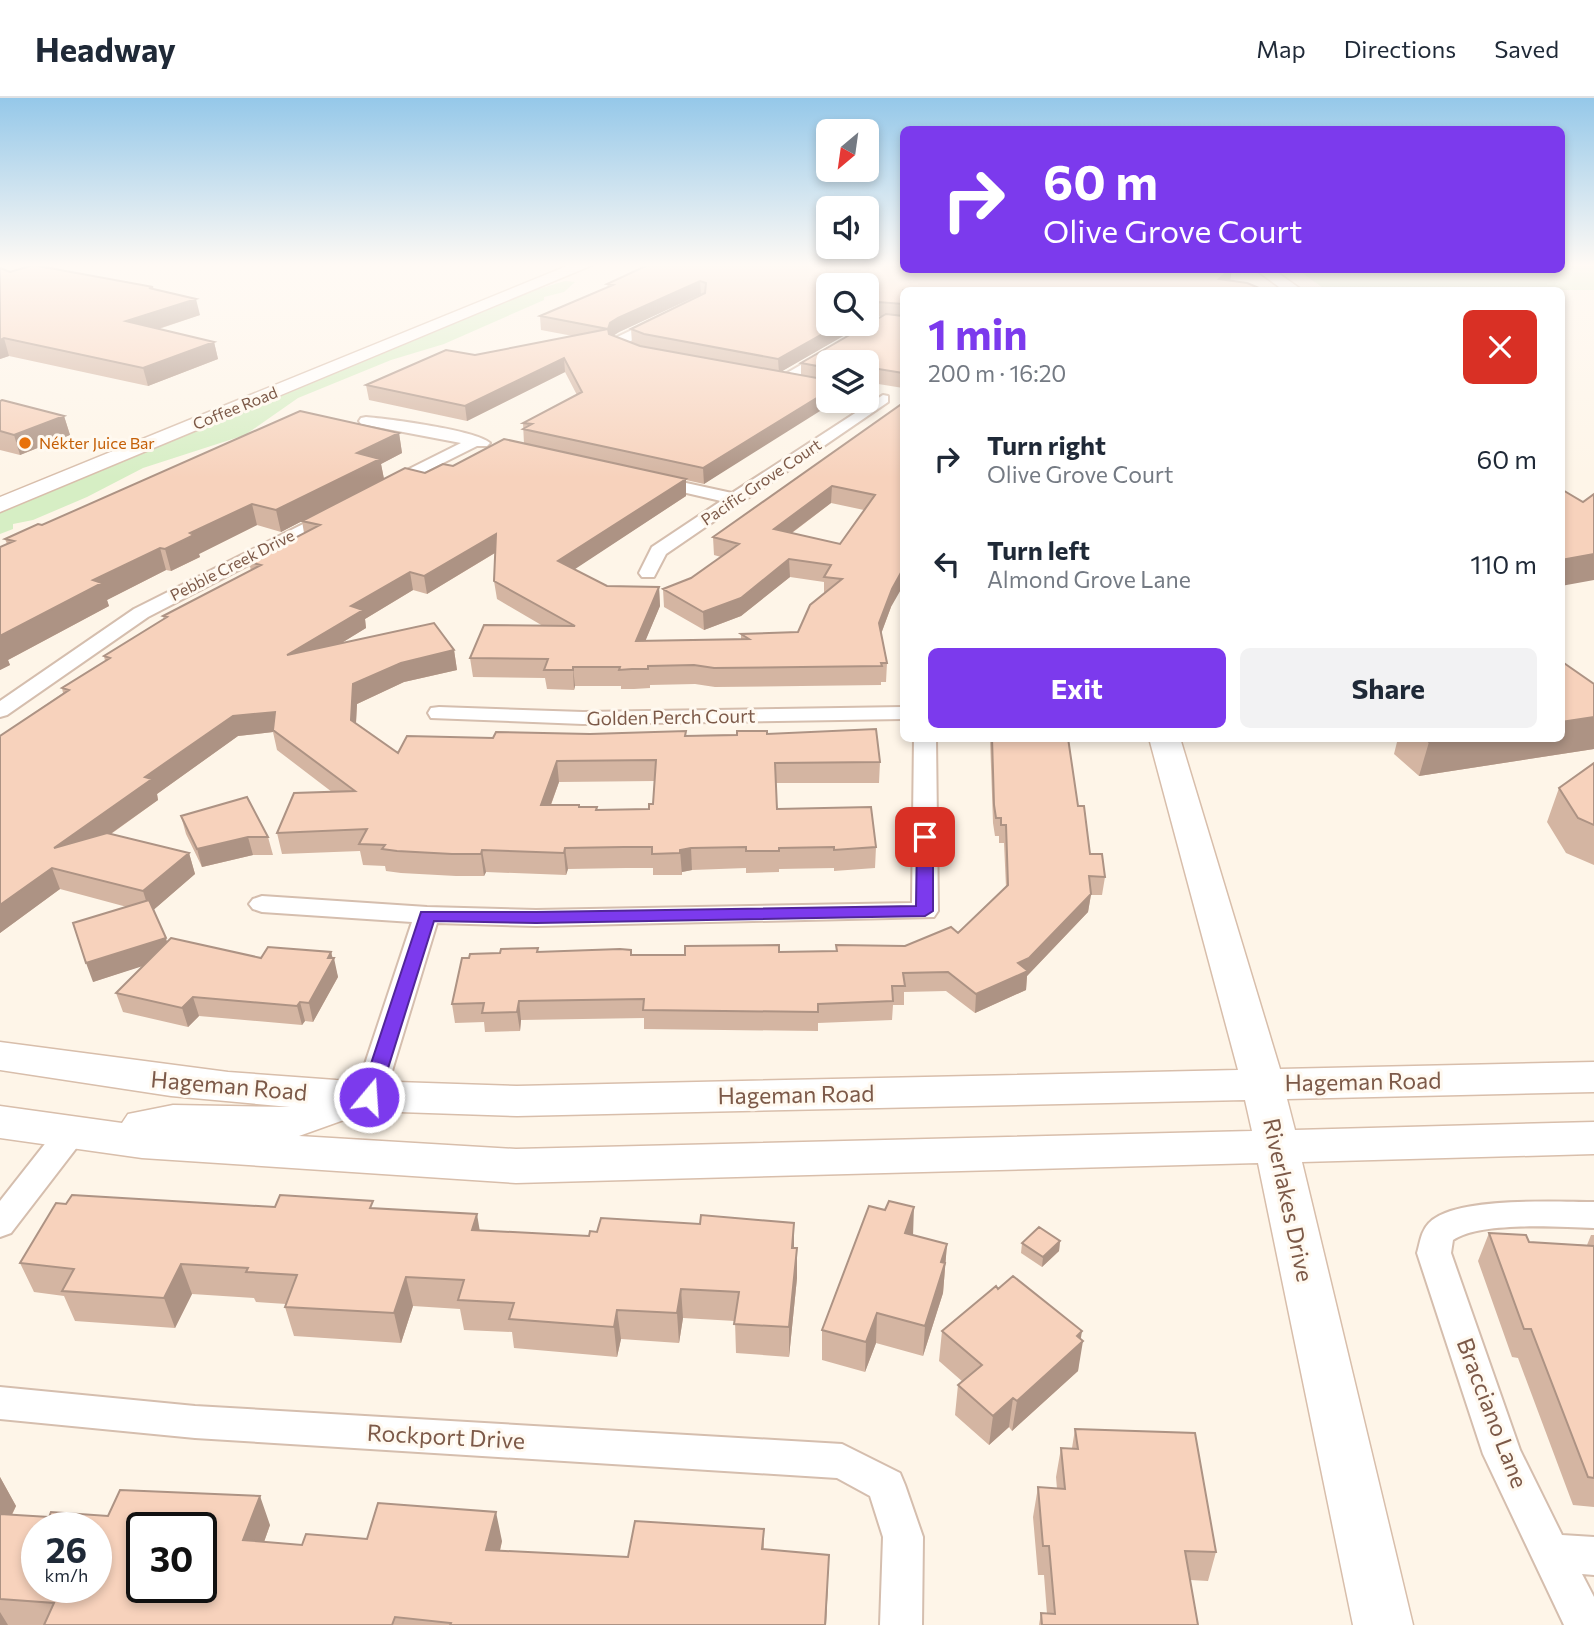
<!DOCTYPE html>
<meta charset="utf-8">
<style>
:root{--surface:#fff;--page:#f2f2f3;--text:#1f2937;--muted:#747a83;--line:#e0e1e3;--accent:#7c3aed}
body{margin:0;font-family:Commissioner,sans-serif;background:var(--page);color:var(--text);height:100vh;display:flex;flex-direction:column;font-size:26px;white-space:nowrap}
*{box-sizing:border-box;margin:0}
p{font-size:23px;color:var(--muted)}
.icon{flex:none;width:38px;height:38px;fill:none;stroke:currentColor;stroke-width:2;stroke-linecap:round;stroke-linejoin:round}
.map{position:relative;flex:1;overflow:hidden}
.panel{position:absolute;left:900px;top:189px;width:665px;height:455px;display:flex;flex-direction:column;background:var(--surface);border-radius:10px;box-shadow:0 4px 10px #0003}
.panel>*{flex:none}
.hud{position:absolute;left:900px;top:28px;width:665px;height:147px;border-radius:10px;box-shadow:0 4px 10px #0003;background:#7c3aed;color:#fff;overflow:hidden}
.needle{width:46px;rotate:209deg}
.tools{position:absolute;left:816px;top:21px;display:grid;gap:14px}
.tools a{display:grid;place-items:center;width:63px;height:63px;border-radius:10px;background:var(--surface);box-shadow:0 4px 10px #0003;font-size:35px}
.speed{position:absolute;left:21px;top:1414px;display:flex;gap:14px;font-size:35px;font-weight:700;text-align:center}
.speed>*{display:grid;place-content:center;width:91px;height:91px;border-radius:50%;background:var(--surface);box-shadow:0 4px 10px #0003;line-height:1}
.speed small{font-size:18px;font-weight:400}
.speed .limit{border:4px solid #111;border-radius:10px;background:#fff;color:#111}
.pin{position:absolute;display:grid;place-items:center;width:60px;height:60px;color:#fff;margin:-30px;border-radius:14px;box-shadow:0 4px 10px #0006}
.me{position:absolute;width:77px;margin:-38px;rotate:18deg;stroke-linejoin:round;filter:drop-shadow(0 0 5px #0008)}
.turn{display:flex;align-items:center;gap:24px;height:147px;padding:0 28px;font-size:32px}
.turn .icon{width:91px;height:91px;stroke-width:2.5}
.turn b{display:block;font-size:49px;line-height:60px}
.round{display:grid;place-items:center;flex:none;width:74px;height:74px;border-radius:10px;background:var(--page)}
.overview{display:flex;align-items:center;justify-content:space-between;height:119px;padding:0 28px}
h1{font-size:42px;font-weight:700;line-height:52px;color:var(--accent)}
.cta{display:flex;gap:14px;margin-top:auto;padding:14px 28px}
.cta a{flex:1;height:80px;border-radius:10px;background:var(--accent);color:#fff;font-size:28px;font-weight:700;line-height:80px;text-align:center}
.cta a+a{background:var(--page);color:var(--text)}
ul{padding:0;list-style:none}
li{display:flex;align-items:center;gap:21px;height:105px;padding:0 28px}
li div{flex:1}
li b{display:block;font-size:26px}
li em{font-style:normal}
header{display:flex;align-items:center;gap:42px;box-sizing:border-box;height:98px;padding:0 35px;background:var(--surface);border-bottom:2px solid var(--line)}
header strong{font-size:33px}
nav{display:flex;gap:38px;margin-inline-start:auto;font-size:24px}
.map>svg:first-child{display:block}
</style>
<header>
<strong>Headway</strong>
<nav><a>Map</a><a>Directions</a><a>Saved</a></nav>
</header>
<div class="map">
<svg width="1594" height="1527" viewBox="0 0 1594 1527">
<rect width="100%" height="100%" fill="#fef5e8"/>
<path fill="#d6eec4" d="M1561,166H1594V192H1326L1298,172H1561Z
M565,183L575,184L564,194L544,199V202L444,246L391,262L298,300L245,337L143,370L87,399L33,422L13,426V431L0,436V415L535,192Z"/>
<g fill="none" stroke-linecap="round" stroke-linejoin="round">
<defs>
<path id="street" d="M659,219L665,223L663,226L625,246L646,253V259H636L611,248L613,241Z
M830,250L835,251V257L787,285L782,286L775,282Z
M883,297L888,298V304L666,456L654,479H642L639,475L652,449L721,403L648,386L646,383L648,380L654,378L732,395Z
M366,319C389,321 476,332 490,345L487,348H477L387,393L381,391L379,388L381,385L461,345L361,326L359,323L361,320Z
M333,411L339,412L341,416L339,420L148,519L7,617L0,619V603L134,511Z
M439,609L583,614L903,609V621L583,626L431,620L428,615L431,610Z
M914,640H936L938,813L934,819L536,828L437,825L384,999L379,1006L369,1010L359,1006L354,999L412,824L262,814L253,811L249,806L253,801L262,798L427,809L536,812L912,805Z
M70,1025L81,1028L85,1036L81,1044L11,1135L0,1139V1103L59,1028Z
M1594,1104V1130C1560,1129 1480,1123 1453,1142L1451,1155L1520,1352L1562,1437L1594,1439V1477L1582,1476L1594,1499V1527H1564L1483,1356L1417,1155C1420,1145 1421,1133 1429,1125C1454,1098 1558,1104 1594,1104Z
M0,1289L195,1308L842,1346L900,1375L905,1387L923,1439L922,1527H880L883,1439L870,1398L837,1380L195,1340L0,1321Z"/>
<path id="secondary" d="M572,166H595L0,414V399Z
M1256,172H1274L1302,192H1283Z
M1149,640H1180L1280,971L1594,964V994L1287,1001L1295,1032L1594,1024V1056L1302,1064L1413,1527H1353L1258,1065L516,1085L142,1060L0,1040V1008L122,1025L128,1016L173,1007L290,1009L171,998L0,972V944L228,974L336,982L517,988L1238,972ZM1245,1002L1252,1033L516,1051L299,1038L369,1013L517,1018Z"/>
</defs>
<use href="#street" stroke="#d5beae" stroke-width="4"/>
<use href="#secondary" stroke="#d8beab" stroke-width="3"/>
<use href="#street" fill="#fff" fill-rule="evenodd"/>
<use href="#secondary" fill="#fff" fill-rule="evenodd"/>
</g>
<path fill="#d4b5a2" fill-rule="evenodd" d="M903,172H1232L1230,182L1257,189V192H903V290L866,284L828,264V303L704,386L686,382V398L574,471L607,488L659,489L660,508L645,543L741,541V536L798,534L824,495V484L790,479L741,518L704,532L664,509L663,491L691,480L721,459L714,457L713,439L903,305L891,509L881,536L887,565L886,584H881V587L715,589L695,586L650,587V590L634,591H621V588H575L574,592L547,591L545,580L473,579L470,560L543,528L497,501L494,483L495,455L427,496L413,492L365,521L366,530L343,544L454,552L457,572L404,584L357,606L356,625L398,655L493,640L767,636L880,664L879,685H776L777,711L876,749L875,770L834,773V770L779,771V774L746,775V770L692,772L682,774V777H653V770H626L568,771L566,777L486,774L484,778H456L401,775L386,773L385,768L363,767L360,753L282,756L277,735L332,694L277,652L273,634L238,638L157,696L158,702L111,736L189,755L195,776L153,812L167,844L261,860L331,854L338,879L313,924L305,923L302,927L199,918L188,929L123,914L116,895L144,867L93,884L127,809L60,791L0,835V638L63,595L62,590L105,563L104,558L164,521L163,518L251,473L249,464L304,435L302,423L281,434L257,427L199,456L200,459L171,473L166,472L107,502L109,508L8,562L10,567L0,572L7,446L5,441L42,427L399,335L402,355L381,366L384,381L425,375L453,368L524,346L523,325L577,297L565,274L467,323L369,302L366,287L475,257L573,238L541,232L540,218L608,189L607,186ZM866,187V224L878,218H882L801,265V277L782,273L864,226ZM701,196L631,231L632,245L613,238L619,234ZM831,405L864,412L840,446L792,435ZM655,683L653,706L649,711L597,712V709L551,707L559,684Z
M10,174L153,191L200,217L159,231L214,244L218,261L148,288L9,258L0,261Z
M0,303L64,318L70,337L20,357L0,352Z
M1594,619V651L1419,678L1394,656L1398,640H1561Z
M990,640H1068L1078,708L1090,756L1105,779L1102,797H1091L1088,814L1027,878L1026,892L975,915L946,893L904,894V907H893L892,922L818,925V933L644,931V920L521,922L520,933L485,934L484,924L455,925L452,906L469,860L538,850V854L632,857L836,853V847L905,848L958,835L1006,789L1004,745H999V738H995L993,725Z
M1594,665V767L1566,755L1547,724L1559,690Z
M181,718L268,739L273,757H253L202,769L186,736Z
M275,1109L375,1110L480,1132L589,1138L597,1134L700,1126L794,1125V1150L797,1180L789,1259L736,1255L735,1223L683,1220L679,1245L621,1241L617,1259L514,1250L512,1234L464,1232L460,1211L413,1208L401,1245L294,1238L285,1209L286,1206L256,1204L254,1200L192,1196L175,1230L75,1223L64,1198L34,1194L20,1165Z
M1489,1135L1529,1144L1587,1147L1591,1137H1594V1409L1573,1407L1518,1260L1512,1259L1478,1163Z
M913,1137L947,1146L943,1195L923,1258L876,1245L865,1274L822,1262V1232Z
M1060,1143L1059,1153L1042,1169L1021,1155L1022,1145Z
M998,1191L1081,1241L1078,1273L1012,1333L1009,1329L989,1347L955,1317L958,1287L963,1284L939,1263L942,1233Z
M1075,1331L1216,1454L1208,1483L1190,1482L1198,1527H1039L1041,1515L1047,1516L1044,1477H1038L1033,1419L1038,1389L1057,1391L1056,1379L1061,1350H1072Z
M0,1379L16,1408L12,1417L49,1419L108,1418L270,1427L264,1444L302,1447L367,1441L502,1443L500,1453L628,1459L764,1431V1451L828,1486L826,1527H0Z"/>
<path fill="#ad9384" d="M1229,172H1232L1230,182L1218,192L1219,181Z
M700,183L701,196L619,234L611,239L609,245L608,231L610,225L618,220Z
M196,201L200,217L130,240L126,223Z
M878,204V218L866,224V211Z
M840,226H864L779,275L778,261Z
M4,240L9,258L0,261V242Z
M214,244L218,261L148,288L143,270Z
M564,260L565,274L467,323L465,308Z
M828,293V303H836L704,386L703,370Z
M64,318L70,337L20,357L14,337Z
M399,335L402,355L381,366L384,381L281,434L276,412L357,355Z
M686,381V398L560,481L558,463Z
M832,388L831,405L774,448V431Z
M252,406L257,427L199,456L200,459L171,473L165,451L190,435Z
M496,436L498,453L427,496L424,478Z
M160,450L166,472L107,502L109,508L8,562L10,567L0,572V538L93,482Z
M1594,456V482L1561,488V462Z
M789,461L790,479L741,518L704,532L703,514Z
M903,471V488L891,509L878,544L879,525L892,491Z
M410,474L413,492L365,521L366,530L291,576L287,557L351,508Z
M659,489L660,508L637,563L636,543Z
M454,552L457,572L404,584L357,606L355,642L351,622L353,586L401,565Z
M573,569L575,588L574,592L573,572Z
M275,614L273,634L238,638L157,696L158,702L61,771L54,750L145,679L233,618Z
M1594,619V651L1419,678L1429,644L1453,640H1561V624Z
M557,663L559,684L543,728L541,707Z
M248,739L253,757L202,769L197,751Z
M565,750L568,771L566,777L564,755Z
M691,750L692,772L682,774V777L680,752Z
M482,752L486,774L484,778L481,756Z
M189,755L195,776L150,815L143,793Z
M52,770L60,791L0,835V807Z
M1091,796L1088,814L1027,878L1026,892L975,915L976,896L1018,865Z
M166,840L171,859L93,884L86,865Z
M331,854L333,862L334,860L338,879L313,924L309,905Z
M193,899L199,918L188,929L182,910Z
M519,903L521,922L520,933L517,914Z
M300,904L305,923L302,927L297,908Z
M914,1109L913,1138L905,1135Z
M477,1116L482,1146L472,1132Z
M794,1125V1154L792,1150Z
M1060,1143L1059,1153L1042,1169L1043,1159Z
M947,1146L943,1195L923,1258L925,1228L941,1164Z
M797,1150V1180L789,1259V1229Z
M181,1166L192,1196L175,1230L164,1200Z
M406,1179L413,1208L401,1245L394,1215Z
M681,1191L683,1220L679,1245L677,1215Z
M617,1212L621,1241L617,1259L614,1229Z
M877,1215L876,1245L865,1274L866,1244Z
M1082,1233L1080,1246L1083,1243L1078,1273L1012,1333L1017,1303Z
M1013,1300L1009,1329L989,1347L993,1318Z
M0,1379L16,1408L0,1440Z
M260,1398L270,1427L254,1472L243,1442Z
M496,1414L502,1443L493,1482L486,1452Z
M829,1457L826,1527H825Z
M0,1514L8,1527H0Z"/>
<path fill="#f7d2bc" stroke="#ad9384" stroke-width="2" fill-rule="evenodd" d="M650,166H903V172H1229L1219,181L1247,185L1257,189L1254,192H903V206L878,204L866,211V187H828V226H840L778,261L644,236L631,231L705,195L706,185L700,183L618,220L610,225L608,231L540,218L613,187L607,186Z
M33,167L153,189L149,190L196,201L126,223L214,244L143,270L4,240L0,242V170L10,174Z
M886,216L903,218V275L866,269V264H828V270L801,265Z
M608,231L609,236L640,248L828,282V293L703,370L523,331L532,326L523,325L582,294L564,260L465,308L366,287L446,252L475,257Z
M2,302L64,318L14,337L0,333V303Z
M903,305V471L892,491L879,525L887,565H881L882,568L714,570L694,567L648,568V571H632L619,572L620,569H573V572H544L548,561L470,560L484,527L575,528L494,483L496,436L424,478L410,474L351,508L363,512L287,557L434,525L454,552L401,565L353,586L351,622L398,655L407,638L493,640L496,634L590,636L686,633L685,638L737,637V633H767V636L876,631L880,664L775,665L777,711L871,709L876,749L834,752V749L779,750V753H746V749L691,750L680,752V755L652,756V749H624L565,750L564,755L482,752L481,756H452L397,753L382,751L385,747L359,746L367,731L277,735L294,695L355,693L273,632L275,614L233,618L145,679L152,681L54,750L107,735L189,755L143,793L52,770L0,807V638L69,592L62,590L110,560L104,558L167,519L163,518L261,467L249,464L320,427L302,423L405,370L425,375L443,366L453,368L504,341L686,381L558,463L607,488L659,489L636,543L749,541L741,536L798,534L810,507L842,481L824,479L831,467L789,461L741,500L703,514L663,491L691,480L739,446L713,439ZM832,388L875,397L840,446L774,431ZM656,662L653,706H649V711L596,712L597,709H579V707H541L557,663Z
M300,313L399,335L357,355L380,361L276,412L252,406L190,435L194,437L165,451L160,450L93,482L102,485L0,538V449L14,443L5,441L38,426L42,427Z
M1561,391L1583,404L1594,396V456L1561,462Z
M1561,563L1594,586V619L1561,624Z
M992,640H1068L1078,708H1084L1090,756H1102L1105,779L1089,778L1091,796L1029,860L1018,865L1028,873L976,896L948,874L903,875L905,888H892L893,903L818,906V914L643,912L644,901L519,903L517,914L482,915L484,905L452,906L462,860H469L470,856L500,855L501,851L538,850L537,854L620,851L631,852V857H685V848L779,847V854L837,853L836,847L905,848L951,829L958,835L1008,787L1006,727H1001V720H996L994,707Z
M1425,640H1453L1429,644Z
M1594,665V727L1578,720L1559,690Z
M247,699L268,739H248L197,751L181,718Z
M149,802L166,840L86,865L73,825Z
M171,840L261,860L268,849L331,854L328,860H334L309,905L300,904L297,908L193,899L182,910L116,895Z
M72,1097L275,1109L280,1097L373,1103L370,1110L477,1116L472,1132L589,1138L590,1133L597,1134L601,1120L700,1126L701,1117L794,1125L792,1150H797L789,1229L734,1226L739,1194L681,1191L677,1215L617,1212L614,1229L509,1221L514,1205L458,1202L464,1182L406,1179L394,1215L285,1209L297,1177L246,1174L248,1170L181,1166L164,1200L62,1193L74,1171L20,1165L56,1105L66,1106Z
M889,1103L914,1109L905,1135L947,1146L941,1164L945,1165L925,1228L877,1215L866,1244L822,1232L869,1108L885,1112Z
M1039,1129L1060,1143L1043,1159L1022,1145Z
M1489,1135L1526,1137L1529,1144L1594,1148V1380L1588,1379L1531,1231H1524Z
M1013,1178L1082,1233L1077,1238L1083,1243L1017,1303L1013,1300L993,1318L958,1287L982,1267L942,1233L996,1188L998,1191Z
M1075,1331L1195,1335L1216,1454L1185,1453L1198,1527H1042L1041,1515L1055,1516L1049,1448H1043L1038,1389L1065,1391L1061,1350L1078,1351Z
M120,1392L260,1398L243,1442L302,1447L306,1436L367,1441L378,1405L496,1414L486,1452L628,1459L635,1423L764,1431L762,1451L829,1457L825,1527H450L451,1525L395,1519L392,1527H44L54,1505L0,1501V1416L49,1419L51,1414L108,1418ZM37,1430H96V1489H37ZM142,1430H201V1489H142Z"/>
<linearGradient id="sky" x2="0" y2="1"><stop stop-color="#95c8e9"/><stop offset="0.44" stop-color="#fffaf5"/><stop offset="1" stop-color="#fffaf5" stop-opacity="0"/></linearGradient>
<rect width="1594" height="380" fill="url(#sky)"/>
<path fill="#7c3aed" stroke="#51269a" stroke-width="2" d="M925,734L933,739V813L925,818L536,825L434,823L379,999L376,1004H363L360,999L421,814H536L916,808L917,739Z"/>
<circle fill="#e8710a" stroke="#fff9f0" stroke-width="2.5" cx="25" cy="345" r="7"/>
<g text-anchor="middle" stroke-width="6" stroke-linejoin="round" paint-order="stroke">
<g font-size="16" fill="#7c5948" stroke="#fff9f0">
<text transform="translate(235 310) rotate(-22)" y="6">Coffee Road</text>
<text transform="translate(761 384) rotate(-34)" y="6">Pacific Grove Court</text>
<text transform="translate(232 467) rotate(-27)" y="6">Pebble Creek Drive</text>
</g>
<g font-size="16" fill="#c56008" stroke="#fff9f0" text-anchor="start">
<text x="39" y="351">Nékter Juice Bar</text>
</g>
<g font-size="19" fill="#7c5948" stroke="#fff9f0">
<text transform="translate(671 619) rotate(-1)" y="7">Golden Perch Court</text>
</g>
<g font-size="23" fill="#7c5948" stroke="#fff9f0">
<text transform="translate(1363 984) rotate(-1)" y="8">Hageman Road</text>
<text transform="translate(229 988) rotate(5)" y="8">Hageman Road</text>
<text transform="translate(796 997) rotate(-1)" y="8">Hageman Road</text>
<text transform="translate(1288 1102) rotate(78)" y="8">Riverlakes Drive</text>
<text transform="translate(1492 1315) rotate(69)" y="8">Bracciano Lane</text>
<text transform="translate(446 1339) rotate(3)" y="8">Rockport Drive</text>
</g>
</g>
</svg>
<div class="tools">
<a><svg class="needle" viewBox="-14 -14 28 28"><path d="M0-13l5 13h-10z" fill="#e53935"/><path d="M0 13l5-13h-10z" fill="#747a83"/></svg></a>
<a><svg class="icon" aria-label="sound" viewBox="0 0 24 24"><path d="M4 9h4l5-4v14l-5-4H4zM17 9q2 3 0 6"/></svg></a>
<a><svg class="icon" aria-label="search" viewBox="0 0 24 24"><circle cx="10" cy="10" r="6"/><path d="M15 15l6 6"/></svg></a>
<a><svg class="icon" aria-label="layers" viewBox="0 0 24 24"><path d="M12 4l9 5-9 5-9-5zM3 14l9 5 9-5"/></svg></a>
</div>
<div class="speed"><div>26<small>km/h</small></div><div class="limit">30</div></div>
<div class="pin" style="left:925px;top:739px;background:#d93025"><svg class="icon" aria-label="arrive" viewBox="0 0 24 24"><path d="M6 21V4h12l-3 4 3 4H6"/></svg></div>
<svg class="me" style="left:369px;top:999px" viewBox="-20 -20 40 40"><circle r="17" fill="#7c3aed" stroke="#fff" stroke-width="3"/><path d="M0-11L8 9 0 5-8 9z" fill="#fff"/></svg>
<div class="hud">
<div class="turn"><svg class="icon" aria-label="right" viewBox="0 0 24 24"><path d="M7 20v-9h11M14 6l5 5-5 5"/></svg><div><b>60 m</b>Olive Grove Court</div></div>
</div>
<section class="panel">
<div class="overview"><div><h1>1 min</h1><p>200 m · 16:20</p></div><a class="round" style="background:#d93025;color:#fff"><svg class="icon" aria-label="close" viewBox="0 0 24 24"><path d="M6 6l12 12M18 6L6 18"/></svg></a></div>
<ul>
<li><svg class="icon" aria-label="right" viewBox="0 0 24 24"><path d="M7 20v-9h11M14 6l5 5-5 5"/></svg><div><b>Turn right</b><p>Olive Grove Court</p></div><em>60 m</em></li>
<li><svg class="icon" aria-label="left" viewBox="0 0 24 24"><path d="M17 20v-9H6M10 6l-5 5 5 5"/></svg><div><b>Turn left</b><p>Almond Grove Lane</p></div><em>110 m</em></li>
</ul>
<div class="cta"><a>Exit</a><a>Share</a></div>
</section>
</div>
